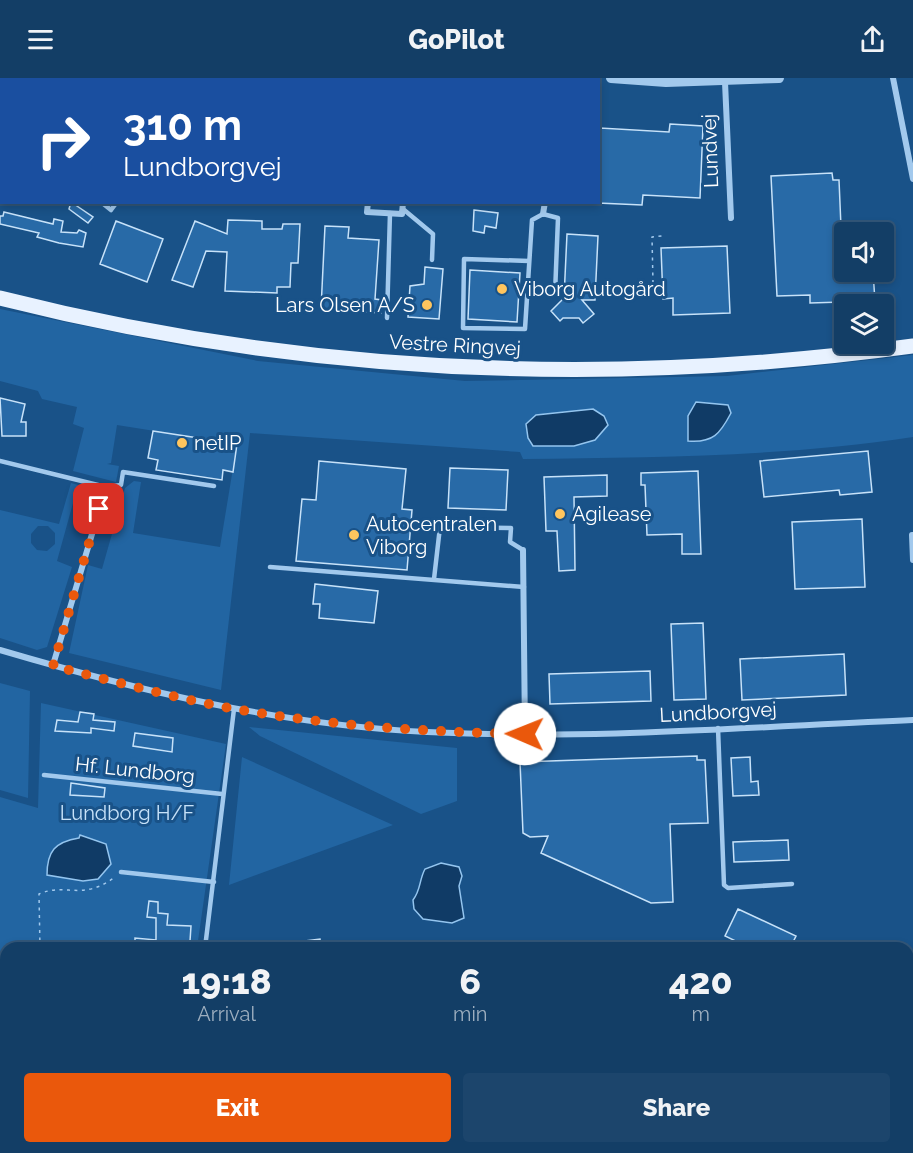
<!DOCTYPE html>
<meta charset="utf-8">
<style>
:root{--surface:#133e66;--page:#1c456c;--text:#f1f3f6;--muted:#9daebf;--line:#32577a;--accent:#ea580c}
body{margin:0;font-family:Raleway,sans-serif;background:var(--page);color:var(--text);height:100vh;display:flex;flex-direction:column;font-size:22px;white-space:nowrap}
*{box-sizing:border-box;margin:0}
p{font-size:20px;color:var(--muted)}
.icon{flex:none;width:33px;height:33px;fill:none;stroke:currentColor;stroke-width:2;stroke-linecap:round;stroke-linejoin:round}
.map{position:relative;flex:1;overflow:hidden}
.drawer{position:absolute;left:0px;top:864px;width:914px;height:212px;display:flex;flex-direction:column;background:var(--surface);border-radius:18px 18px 0 0;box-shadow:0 3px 9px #0003,0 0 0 2px var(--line)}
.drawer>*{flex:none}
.guide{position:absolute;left:0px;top:0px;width:600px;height:126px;box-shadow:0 3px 9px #0003,0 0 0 2px var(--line);background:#1a4fa0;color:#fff;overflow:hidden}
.tools{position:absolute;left:834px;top:144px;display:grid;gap:12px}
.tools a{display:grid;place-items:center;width:60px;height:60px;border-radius:6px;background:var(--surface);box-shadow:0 3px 9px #0003,0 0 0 2px var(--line);font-size:30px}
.pin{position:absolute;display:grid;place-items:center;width:51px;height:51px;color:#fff;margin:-26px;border-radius:12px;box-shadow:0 3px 9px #0006}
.me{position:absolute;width:66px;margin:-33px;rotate:271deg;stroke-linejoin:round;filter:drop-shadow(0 0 4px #0008)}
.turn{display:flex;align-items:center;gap:21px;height:126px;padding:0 24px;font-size:27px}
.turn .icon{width:78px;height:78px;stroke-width:2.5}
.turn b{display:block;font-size:42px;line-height:51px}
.eta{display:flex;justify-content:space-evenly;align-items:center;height:102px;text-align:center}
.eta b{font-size:36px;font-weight:800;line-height:42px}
.button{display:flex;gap:12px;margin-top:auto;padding:12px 24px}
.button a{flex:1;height:69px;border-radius:6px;background:var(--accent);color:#fff;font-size:24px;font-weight:800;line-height:69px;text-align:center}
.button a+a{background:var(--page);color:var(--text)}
header{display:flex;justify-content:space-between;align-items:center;height:78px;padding:0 24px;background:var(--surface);font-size:27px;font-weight:800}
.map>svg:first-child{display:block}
</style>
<header><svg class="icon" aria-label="menu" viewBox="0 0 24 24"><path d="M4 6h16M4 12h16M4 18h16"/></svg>GoPilot<svg class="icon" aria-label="share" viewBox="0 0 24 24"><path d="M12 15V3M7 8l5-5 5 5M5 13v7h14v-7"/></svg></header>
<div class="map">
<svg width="913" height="1075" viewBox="0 0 913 1075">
<rect width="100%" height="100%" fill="#195288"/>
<path fill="#2265a2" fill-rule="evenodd" d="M0,231L258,283L465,303L727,298L913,277V359C784,379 653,379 523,381L520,374L250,355L221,612L69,575L88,487L102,491L125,410L134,403L141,404L133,455L220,469L237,366L117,347L111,385L107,386L119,388L116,404L73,393L84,350L73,346L77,329L42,321L38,313L0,303Z
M71,405L78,407L57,483L72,489L47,569L37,572L0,560V432L59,446ZM38,448H48L55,455V466L47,473L37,472L31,465V456Z
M0,605L30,613L28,720L0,712Z
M41,625L226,666L197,870H6V1070H372L371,1075H0V719L38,730Z
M249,649L457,670V723L421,736L260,658Z
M242,679L393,747L229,807Z"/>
<path fill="#103b66" stroke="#94c5ef" stroke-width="1.5" d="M696,324L728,327L731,335C720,356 713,365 688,363V338Z
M593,331L604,338L608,347L595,362L574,368H533L528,360L526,346L536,337Z
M80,757L106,766L111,786L98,801L83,803L47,797C47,773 55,764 79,760Z
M441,785L459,789L462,798L459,808L464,840L452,845L423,841L414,831L413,822C421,812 419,802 425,791Z"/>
<path fill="#286aa7" stroke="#c7e2f9" stroke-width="1.5" d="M670,46L703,48L700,120L643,117L642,127L598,125L600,50L669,54Z
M832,95L833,102H839L841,149L834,150L836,177H844V194H873L875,223L810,225V217L777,218L771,98Z
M71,124L93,139L88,145L69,131Z
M474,132L498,135L496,150L485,148L484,155L473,153Z
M4,134L53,146L54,141L63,143L61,154L77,155L79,152L86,155L83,169L59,165L37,159L39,155L0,146V138H3Z
M228,142L262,143V151H282L283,146H300L298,185H291L290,209H277V215L225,213L227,174L206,173L193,209L172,202L195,143L227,156Z
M116,143L163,161L147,204L100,186Z
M325,148L349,149L348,160L379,162L375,221L382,222L381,235L321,231Z
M567,156L598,158L595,222H582L594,236L583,245L579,240H563L560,243L551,233L564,220Z
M727,168L730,235L673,237V220L663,221L661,170Z
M425,189L443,191L439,241L408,239L410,208L424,206Z
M470,192L520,195L517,244L468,241Z
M0,320L25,326L21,344H26V358H2Z
M153,353L237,366L233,394L223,392L222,402L156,392L158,382L148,380Z
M868,373L872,414L840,417L839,412L764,419L760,383Z
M319,383L406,391L402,431L412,432L407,492L296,483L302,421L316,422Z
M450,390L508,392L506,432L448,430Z
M698,393L701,476H682V456L647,457L645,407H641V395Z
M607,397V418L574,419L575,492L559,493L557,453H546L544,399Z
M862,441L865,509L795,511L792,444Z
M315,506L378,513L374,545L319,540L320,526H313Z
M703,545L706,621L674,622L671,546Z
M844,576L846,617L742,622L740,581Z
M650,593L651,623L550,626L549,596Z
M80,634L94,636L93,642L115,644L114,653L91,650V655L55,653L57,642L78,644Z
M135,655L173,660L172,674L133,668Z
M697,678V682H705L708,745L670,746L673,824L651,825L541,775L548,758L530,759L523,755L520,684Z
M750,679L751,704L758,703L759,717L733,718L731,680Z
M71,705L105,710L104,719L70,717Z
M788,762L789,782L734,784L733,764Z
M149,823L158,824V835L168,836L167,847L191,848L190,863L167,864L162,870L135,869V860L156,862V840L147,839Z
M738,831L796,858L790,870H750L725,858Z
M320,861L321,870H290L289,865Z"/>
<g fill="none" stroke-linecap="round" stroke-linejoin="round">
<path stroke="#a2c9ed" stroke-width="1.5" stroke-dasharray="3 4.5" stroke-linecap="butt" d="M88,2L90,0
M0,100L2,98
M653,205L652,159L662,158
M40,870L39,816C67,804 81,824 115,799
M43,1070V1075"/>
<path stroke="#a2c9ed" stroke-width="4.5" d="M101,124L111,132L117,124
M403,131L433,156L432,182
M529,183L464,181L463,250L525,251L532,142L543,136L558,140L555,216
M387,240L390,135
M0,383L106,409L121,407L123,394L214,408
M270,489L524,509
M434,501L440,449L511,450L510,464L523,472
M718,650L724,807L728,810L792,806
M44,697L222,716
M121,794L214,804
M205,870L234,631
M172,1075L173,1070
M225,1075L226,1070
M322,1075L323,1070"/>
<path stroke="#a2c9ed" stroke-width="6" d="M893,0L913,101
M325,2L326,0
M563,2V0
M725,4L731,140
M368,124L367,134L402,136L403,124
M543,136L545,124
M912,457L913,482
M523,472L525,656
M0,572C139,613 281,647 427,654C589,662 751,649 913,642
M53,587L106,409"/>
<path stroke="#a2c9ed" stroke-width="10" d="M611,0L666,4L779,0"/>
<path stroke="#e8f2ff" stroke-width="15" d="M0,220C300,296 607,310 913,268"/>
</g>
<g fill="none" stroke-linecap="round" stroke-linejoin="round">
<path stroke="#ea580c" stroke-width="10" stroke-dasharray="0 18" d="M99,431L53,588C113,603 174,620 235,631C331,648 428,654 525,656"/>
</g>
<g fill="#ffc55e" stroke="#195288" stroke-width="2">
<circle cx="502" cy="211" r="6"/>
<circle cx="427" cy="227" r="6"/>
<circle cx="182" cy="365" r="6"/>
<circle cx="560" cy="436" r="6"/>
<circle cx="354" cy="457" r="6"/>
</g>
<g text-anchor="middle" stroke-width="6" stroke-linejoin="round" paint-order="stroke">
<g font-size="20" fill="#fff" stroke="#195288">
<text transform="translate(710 73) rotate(-92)" y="7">Lundvej</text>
<text transform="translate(455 267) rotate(3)" y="7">Vestre Ringvej</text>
<text transform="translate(718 634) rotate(-3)" y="7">Lundborgvej</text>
<text transform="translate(135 692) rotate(6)" y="7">Hf. Lundborg</text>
</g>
<g font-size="20" fill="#fff" stroke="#195288" text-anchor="start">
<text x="514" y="218">Viborg Autogård</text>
<text x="415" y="234" text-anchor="end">Lars Olsen A/S</text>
<text x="194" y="372">netIP</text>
<text x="572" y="443">Agilease</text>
<text x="366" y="453">Autocentralen<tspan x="366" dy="23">Viborg</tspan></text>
</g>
<g font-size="20" fill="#c7e2f9" stroke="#195288">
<text x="127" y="742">Lundborg H/F</text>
</g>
</g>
</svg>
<div class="tools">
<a><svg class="icon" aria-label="sound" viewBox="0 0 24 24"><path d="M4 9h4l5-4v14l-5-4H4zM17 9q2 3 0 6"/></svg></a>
<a><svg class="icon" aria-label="layers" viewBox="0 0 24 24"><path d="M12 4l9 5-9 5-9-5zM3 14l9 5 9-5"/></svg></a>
</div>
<div class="pin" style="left:99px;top:431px;background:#d93025"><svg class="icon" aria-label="arrive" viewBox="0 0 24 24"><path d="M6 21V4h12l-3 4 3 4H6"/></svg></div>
<svg class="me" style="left:525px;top:656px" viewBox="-20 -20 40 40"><circle r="19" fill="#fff"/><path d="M0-13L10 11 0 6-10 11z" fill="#ea580c"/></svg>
<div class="guide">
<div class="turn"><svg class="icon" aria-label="right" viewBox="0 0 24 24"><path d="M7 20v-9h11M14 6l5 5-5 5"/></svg><div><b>310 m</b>Lundborgvej</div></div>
</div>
<section class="drawer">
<div class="eta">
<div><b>19:18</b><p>Arrival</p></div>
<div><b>6</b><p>min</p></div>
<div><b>420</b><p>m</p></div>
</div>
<div class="button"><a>Exit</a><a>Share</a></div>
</section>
</div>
